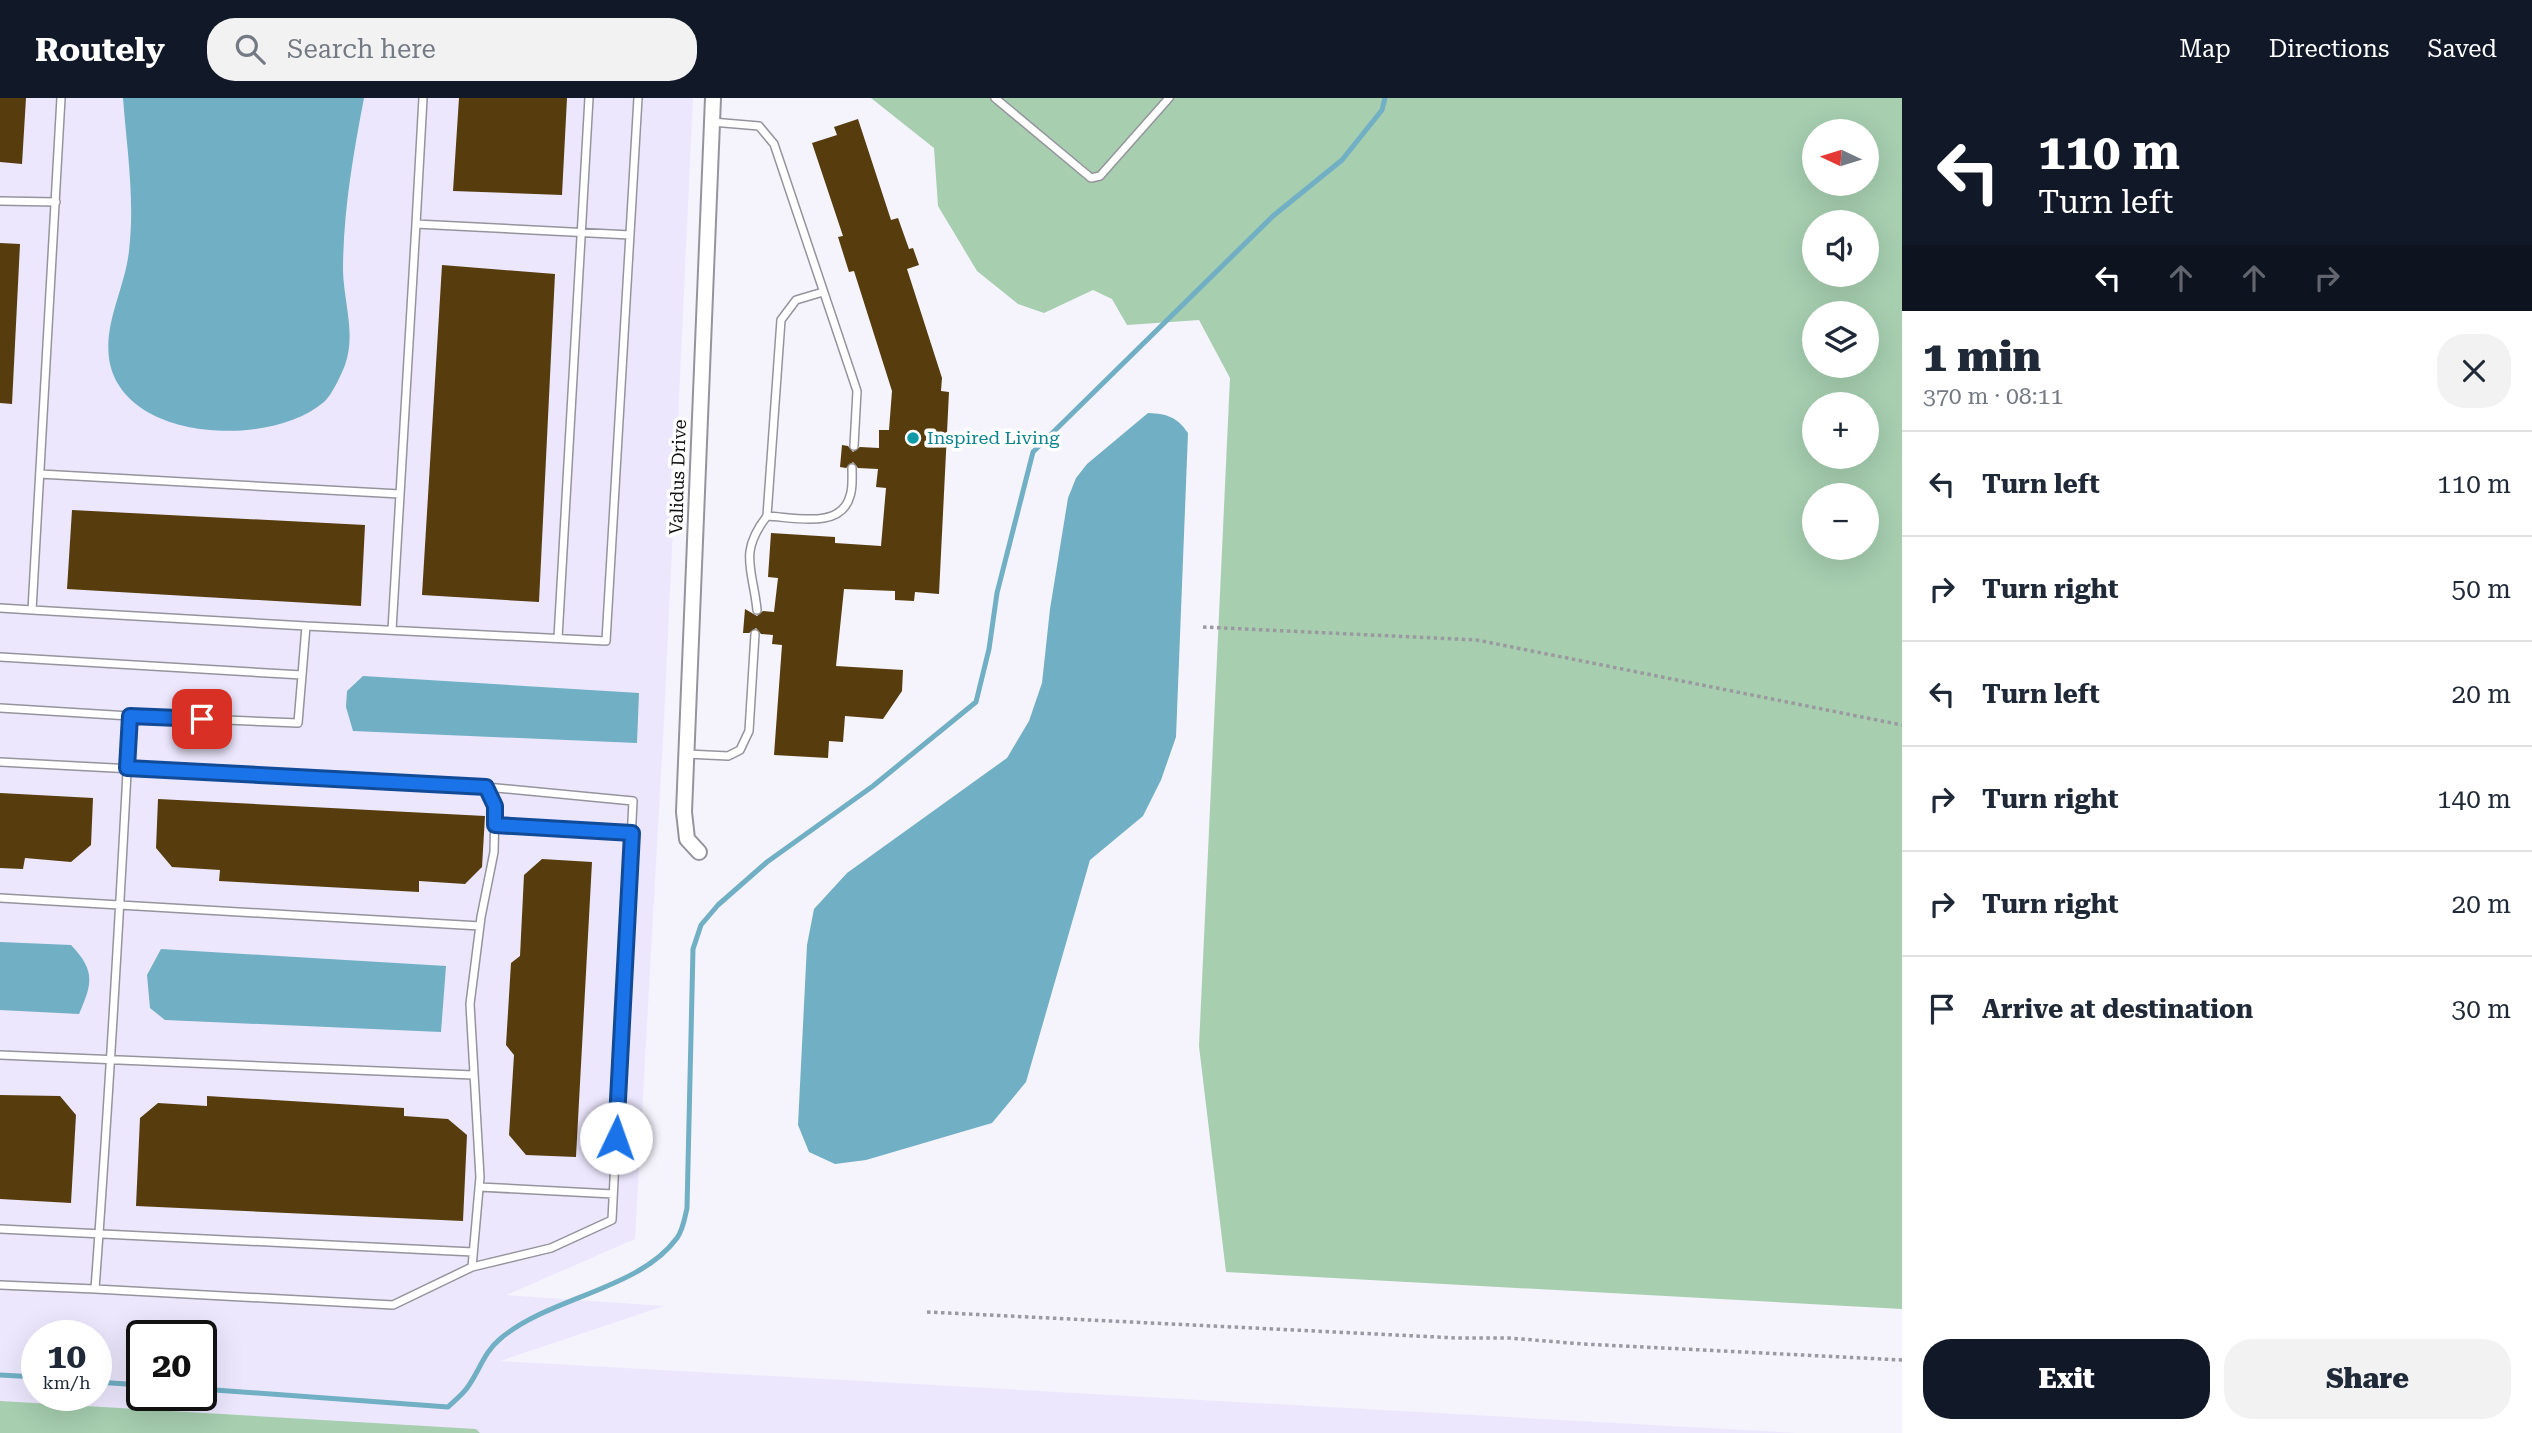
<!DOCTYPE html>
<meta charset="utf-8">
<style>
:root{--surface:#fff;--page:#f2f2f3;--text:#1f2937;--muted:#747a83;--line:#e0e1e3;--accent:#111827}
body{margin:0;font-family:"Roboto Serif",serif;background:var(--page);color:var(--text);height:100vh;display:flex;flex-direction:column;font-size:26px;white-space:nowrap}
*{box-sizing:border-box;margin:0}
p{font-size:23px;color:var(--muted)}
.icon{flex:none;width:38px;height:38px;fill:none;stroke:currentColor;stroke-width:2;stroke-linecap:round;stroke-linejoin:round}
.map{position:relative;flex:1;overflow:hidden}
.details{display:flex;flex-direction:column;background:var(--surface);width:630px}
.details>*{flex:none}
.banner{background:#111827;color:#fff;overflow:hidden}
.needle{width:46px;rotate:274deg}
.fabs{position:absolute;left:1802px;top:21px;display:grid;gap:14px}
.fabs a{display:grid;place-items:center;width:77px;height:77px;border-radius:50%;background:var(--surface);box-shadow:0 7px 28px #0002;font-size:35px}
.speed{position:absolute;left:21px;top:1222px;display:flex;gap:14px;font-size:35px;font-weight:700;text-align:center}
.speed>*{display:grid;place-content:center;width:91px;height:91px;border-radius:50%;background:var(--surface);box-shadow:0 7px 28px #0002;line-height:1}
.speed small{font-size:18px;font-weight:400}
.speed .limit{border:4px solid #111;border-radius:10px;background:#fff;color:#111}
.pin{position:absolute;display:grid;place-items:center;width:60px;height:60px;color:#fff;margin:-30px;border-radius:14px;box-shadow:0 4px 10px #0006}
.me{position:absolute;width:77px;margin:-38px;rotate:3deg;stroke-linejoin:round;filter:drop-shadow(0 0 5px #0008)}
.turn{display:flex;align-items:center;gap:24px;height:147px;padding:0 21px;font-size:32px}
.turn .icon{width:91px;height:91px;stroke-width:2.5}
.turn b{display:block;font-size:49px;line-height:60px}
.lanes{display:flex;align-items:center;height:66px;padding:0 21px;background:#0003;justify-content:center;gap:35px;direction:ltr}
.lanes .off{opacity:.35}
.round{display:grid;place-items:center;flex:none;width:74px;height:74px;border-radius:28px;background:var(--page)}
.overview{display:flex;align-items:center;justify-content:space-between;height:119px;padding:0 21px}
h1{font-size:42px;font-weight:800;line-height:52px}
.button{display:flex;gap:14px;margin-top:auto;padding:14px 21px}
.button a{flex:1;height:80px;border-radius:28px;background:var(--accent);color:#fff;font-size:28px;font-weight:800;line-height:80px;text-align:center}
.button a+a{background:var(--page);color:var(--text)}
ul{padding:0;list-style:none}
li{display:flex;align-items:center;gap:21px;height:105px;padding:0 21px;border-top:2px solid var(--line)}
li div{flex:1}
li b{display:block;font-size:26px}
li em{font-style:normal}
header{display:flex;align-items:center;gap:42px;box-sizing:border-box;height:98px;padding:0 35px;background:var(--accent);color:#fff}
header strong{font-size:33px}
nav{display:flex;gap:38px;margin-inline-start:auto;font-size:24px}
.search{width:490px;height:63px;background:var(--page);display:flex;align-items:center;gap:18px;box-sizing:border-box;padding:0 24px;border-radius:28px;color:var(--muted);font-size:26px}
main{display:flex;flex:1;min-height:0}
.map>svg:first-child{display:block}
</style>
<header>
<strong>Routely</strong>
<div class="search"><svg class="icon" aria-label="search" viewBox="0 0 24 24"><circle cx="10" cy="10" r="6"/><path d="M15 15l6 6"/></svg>Search here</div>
<nav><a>Map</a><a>Directions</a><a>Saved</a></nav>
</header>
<main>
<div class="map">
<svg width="1902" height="1335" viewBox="0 0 1902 1335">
<rect width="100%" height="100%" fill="#f5f3fc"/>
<path fill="#ece7fd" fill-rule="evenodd" d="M0,0H693L664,622L635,1141L506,1197L664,1208L500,1263L1796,1335H0ZM37,1237H96V1297H37ZM142,1237H201V1297H142Z"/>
<path fill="#a6ceaf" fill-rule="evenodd" d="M871,0H1902V1211L1226,1174L1199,948L1230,280L1199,222L1127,227L1112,201L1093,192L1044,215L1018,206L977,173L938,108L934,50ZM1815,33H1867V86H1815ZM1815,124H1867V177H1815ZM1815,215H1867V268H1815ZM1815,306H1867V359H1815ZM1815,397H1867V450H1815Z
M0,1303L476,1331L480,1335H0Z"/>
<path fill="#70afc4" d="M123,0H364C353,57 343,115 343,173C344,205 356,236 345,267C341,277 332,297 324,304C272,349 128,345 110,266C102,227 125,191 129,153C135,101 127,52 123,0Z
M1148,315C1168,316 1177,319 1188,335L1176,639L1161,682L1143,718L1090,762L1026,984L992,1025L866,1062L835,1066L809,1054L798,1027L807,847L814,811L847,775L1007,660L1029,623L1042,585L1050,511L1068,400L1076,380L1087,366Z
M363,578L639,595L637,645L353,633L346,609L347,593Z
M0,844L71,847C96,873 92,886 79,916L0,912Z
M161,851L446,868L441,934L165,922L150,910L147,877Z"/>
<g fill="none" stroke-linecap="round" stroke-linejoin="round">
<path stroke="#70afc4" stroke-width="5" d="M0,1277L37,1279
M96,1284L142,1287
M201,1291L448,1309C454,1303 462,1297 467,1290C479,1274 484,1254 500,1241C549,1199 639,1192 677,1140C683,1132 685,1119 687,1110L693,851L701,827L718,807L767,764L873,688L976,604L989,551L997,495L1033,354L1273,118L1342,62L1382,12L1385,0"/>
</g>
<path fill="#573d0d" d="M0,0H26L22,66L0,64Z
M459,0H567L562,97L453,93Z
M858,21L891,122L898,120L909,151L913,150L919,167L907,171L942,280L941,293L949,294L939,496L915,494L914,503L895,502V493L844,491L836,568L903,572L902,593L883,621L845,618L843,644L829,643L828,660L774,657L782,547L772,546L773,537L761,536L756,530L749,535H743L745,511L757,518L763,513L774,514L778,480L768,479L771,435L835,439V445L881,448L886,390L876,389L878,371L858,370L853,364L846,370L840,369L842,347L848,348L853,354L860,349L879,350V332H889L892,293L854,173L849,174L838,139L843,138L812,45L837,37L834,29Z
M0,145L20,146L12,306L0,305Z
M442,167L555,176L539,504L422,497Z
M72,412L365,427L361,508L67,491Z
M0,695L93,700L91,747L71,764L25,760L23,771L0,770Z
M158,701L485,718L482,769L465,786L419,783V794L219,783L220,772L172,769L156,750Z
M542,761L592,764L576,1059L526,1057L509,1037L514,957L506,947L511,865L520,858L524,777Z
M0,997L60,998L76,1017L71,1105L0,1101Z
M207,998L404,1010V1018L448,1021L467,1037L463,1123L136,1108L140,1020L158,1005L207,1008Z"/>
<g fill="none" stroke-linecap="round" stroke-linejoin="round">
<defs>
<path id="service" d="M423,0L416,126L630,137
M995,0L1091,80L1100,78L1169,0
M712,24L759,28L774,46L857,293L854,348
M0,103L56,104
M40,376L400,396
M767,418L781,222L796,202L823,194
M0,510L32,512
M757,512C753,471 738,455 767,418C793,419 841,432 850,398C853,390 852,379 852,370
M306,528L606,543L638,0
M392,532L416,126
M558,540L589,0
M0,559L302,577L306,528L32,512L61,0
M0,610L130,618
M687,656L728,658L740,652L749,633L755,536
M0,664C162,672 324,682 486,689L495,708L494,754L481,819L470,906L480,1079L472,1169L393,1207L95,1191C109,1000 120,809 130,618L298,625L302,577
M495,727L632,735
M0,800L480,828
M0,957L473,977
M479,1089L613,1096
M0,1131L473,1154
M472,1169L551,1150L612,1122L633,703L486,689
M0,1187L95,1191"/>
<path id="minor" d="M699,754L687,741L684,714L713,0"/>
</defs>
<use href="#service" stroke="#95949c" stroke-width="10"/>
<use href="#minor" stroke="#95949c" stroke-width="18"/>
<path stroke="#9b99a0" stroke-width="3.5" stroke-dasharray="3.5 3.5" stroke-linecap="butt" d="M1203,529L1477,542L1902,627
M927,1214L1457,1240H1509L1583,1246L1902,1262"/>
<use href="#service" stroke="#fff" stroke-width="7"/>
<use href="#minor" stroke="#fff" stroke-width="14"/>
</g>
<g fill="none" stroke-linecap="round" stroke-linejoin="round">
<defs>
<path id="route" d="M202,621L130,618L127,670L486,689L495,708V727L632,735L616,1040"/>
</defs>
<use href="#route" stroke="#114b97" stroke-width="18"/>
<use href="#route" stroke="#1a73e8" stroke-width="12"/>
</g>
<circle fill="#0f9aa8" stroke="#fff" stroke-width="2.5" cx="913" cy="340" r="7"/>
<g text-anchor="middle" stroke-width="7" stroke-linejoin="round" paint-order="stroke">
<g font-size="18" fill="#0d838f" stroke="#fff" text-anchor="start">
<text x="927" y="346">Inspired Living</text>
</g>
<g font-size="18" fill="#0d0c0f" stroke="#fff">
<text transform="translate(678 379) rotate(-88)" y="6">Validus Drive</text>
</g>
</g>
</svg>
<div class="fabs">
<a><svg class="needle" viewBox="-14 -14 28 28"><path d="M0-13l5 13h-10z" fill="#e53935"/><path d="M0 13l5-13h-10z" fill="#747a83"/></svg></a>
<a><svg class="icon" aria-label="sound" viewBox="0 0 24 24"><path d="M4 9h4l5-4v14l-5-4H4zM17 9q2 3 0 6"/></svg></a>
<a><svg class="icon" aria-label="layers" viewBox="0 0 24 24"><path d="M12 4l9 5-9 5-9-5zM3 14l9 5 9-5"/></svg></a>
<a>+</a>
<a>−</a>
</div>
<div class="speed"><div>10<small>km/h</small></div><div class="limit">20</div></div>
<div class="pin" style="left:202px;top:621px;background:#d93025"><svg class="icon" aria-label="arrive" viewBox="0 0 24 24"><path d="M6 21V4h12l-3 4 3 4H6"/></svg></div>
<svg class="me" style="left:616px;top:1040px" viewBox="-20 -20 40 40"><circle r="19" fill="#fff"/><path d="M0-13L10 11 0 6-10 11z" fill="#1a73e8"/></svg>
</div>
<section class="details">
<div class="banner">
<div class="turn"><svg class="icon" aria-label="left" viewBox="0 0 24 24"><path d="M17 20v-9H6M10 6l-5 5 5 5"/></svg><div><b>110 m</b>Turn left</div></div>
<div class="lanes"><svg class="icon" aria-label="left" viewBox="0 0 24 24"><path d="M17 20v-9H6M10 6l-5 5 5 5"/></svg><svg class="icon off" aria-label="ahead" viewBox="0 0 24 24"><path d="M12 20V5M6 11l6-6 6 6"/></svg><svg class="icon off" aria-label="ahead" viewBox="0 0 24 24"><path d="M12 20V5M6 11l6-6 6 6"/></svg><svg class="icon off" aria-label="right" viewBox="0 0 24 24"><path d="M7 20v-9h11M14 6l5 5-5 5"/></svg></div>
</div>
<div class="overview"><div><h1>1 min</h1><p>370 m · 08:11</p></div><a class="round"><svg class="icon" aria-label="close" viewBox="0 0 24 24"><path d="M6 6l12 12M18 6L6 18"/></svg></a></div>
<ul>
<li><svg class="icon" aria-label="left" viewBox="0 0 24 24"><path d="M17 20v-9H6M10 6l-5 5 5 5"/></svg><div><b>Turn left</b></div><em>110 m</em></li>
<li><svg class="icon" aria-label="right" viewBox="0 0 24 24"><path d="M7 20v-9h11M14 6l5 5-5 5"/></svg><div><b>Turn right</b></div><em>50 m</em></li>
<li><svg class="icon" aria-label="left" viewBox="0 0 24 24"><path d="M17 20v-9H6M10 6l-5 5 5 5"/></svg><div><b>Turn left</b></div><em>20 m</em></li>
<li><svg class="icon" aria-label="right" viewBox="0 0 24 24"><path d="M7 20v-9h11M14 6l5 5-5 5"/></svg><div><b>Turn right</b></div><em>140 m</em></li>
<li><svg class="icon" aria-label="right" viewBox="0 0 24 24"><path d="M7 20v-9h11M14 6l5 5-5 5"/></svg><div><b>Turn right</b></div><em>20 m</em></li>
<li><svg class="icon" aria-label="arrive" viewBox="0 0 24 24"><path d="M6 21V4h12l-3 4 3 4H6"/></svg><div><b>Arrive at destination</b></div><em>30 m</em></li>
</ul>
<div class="button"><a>Exit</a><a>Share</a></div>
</section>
</main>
